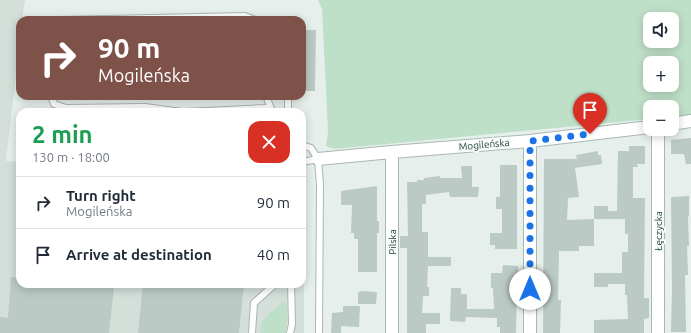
<!DOCTYPE html>
<meta charset="utf-8">
<style>
:root{--surface:#fff;--page:#f2f2f3;--text:#1f2937;--muted:#747a83;--line:#e0e1e3}
body{margin:0;font-family:Ubuntu,sans-serif;background:var(--page);color:var(--text);height:100vh;display:flex;flex-direction:column;font-size:15px;white-space:nowrap}
*{box-sizing:border-box;margin:0}
p{font-size:13px;color:var(--muted)}
.icon{flex:none;width:22px;height:22px;fill:none;stroke:currentColor;stroke-width:2;stroke-linecap:round;stroke-linejoin:round}
.map{position:relative;flex:1;overflow:hidden}
.details{position:absolute;left:16px;top:108px;width:290px;height:180px;display:flex;flex-direction:column;background:var(--surface);border-radius:12px;box-shadow:0 2px 10px #0003}
.details>*{flex:none}
.hud{position:absolute;left:16px;top:16px;width:290px;height:84px;border-radius:12px;box-shadow:0 2px 10px #0003;background:#7f5249;color:#fff;overflow:hidden}
.tools{position:absolute;left:643px;top:12px;display:grid;gap:8px}
.tools a{display:grid;place-items:center;width:36px;height:36px;border-radius:8px;background:var(--surface);box-shadow:0 2px 10px #0003;font-size:20px}
.pin{position:absolute;display:grid;place-items:center;width:34px;height:34px;color:#fff;margin:-41px -17px;border-radius:50% 50% 50% 0;rotate:-45deg;box-shadow:0 0 4px #0007}
.pin .icon{rotate:45deg}
.me{position:absolute;width:44px;margin:-22px;rotate:0deg;stroke-linejoin:round;filter:drop-shadow(0 0 3px #0008)}
.turn{display:flex;align-items:center;gap:14px;height:84px;padding:0 16px;font-size:18px}
.turn .icon{width:52px;height:52px;stroke-width:2.5}
.turn b{display:block;font-size:28px;line-height:34px}
.round{display:grid;place-items:center;flex:none;width:42px;height:42px;border-radius:12px;background:var(--page)}
.overview{display:flex;align-items:center;justify-content:space-between;height:68px;padding:0 16px}
h1{font-size:24px;font-weight:600;line-height:30px;color:#1e9e55}
ul{padding:0;list-style:none}
li{display:flex;align-items:center;gap:12px;height:52px;padding:0 16px;border-top:1px solid var(--line)}
li div{flex:1}
li b{display:block;font-size:15px}
li em{font-style:normal}
.map>svg:first-child{display:block}
</style>
<div class="map">
<svg width="691" height="333" viewBox="0 0 691 333">
<rect width="100%" height="100%" fill="#e6efeb"/>
<path fill="#d4dfda" d="M0,0H25L22,20H20V40L6,161L20,162V284H302V155H304V333H0Z"/>
<path fill="#bfe0c8" fill-rule="evenodd" d="M318,0H691V116L672,117V107H650V119L334,149L326,146L328,132L322,9ZM650,19H672V41H650ZM650,63H672V85H650Z
M283,302L286,303L287,305L286,333H261C258,320 273,311 281,303Z"/>
<path fill="#bbcac4" d="M302,30H316L315,91H302Z
M691,138V164H686L684,154H671V140Z
M629,146H645V164H637L638,167H633V198H645L644,298H649V318L644,319V333H594V320L628,319L627,295H625V284H608V287H594V273H622V252H628V234H625V219H594V246H579V251H559L558,300H561L560,333H543L544,159H577L576,155L598,151V155H601L602,164L575,168L579,197L568,198L567,220L594,219V206H608V211H617L618,151H629Z
M500,165H517V249H495V245H490V233H502V209H496V197H500Z
M461,166H472V187H479L478,197H450L449,192L426,195V204H422V232H428V257H451V266H428L427,287H429V296H423L422,313H440V324H426V333H407V248H400V236H408L407,182H417V180H424V178L440,176V178H462Z
M377,186V221H379V233H377V272H358V239H354V233H351L352,205H341V191Z
M689,196V216H688L689,246H687L688,275H685L686,332H671L672,289L671,197Z
M503,265L518,266V281H517L516,333H500V327H497V318L466,317L465,322L450,321L451,288H461V294H467V309H494L493,288H491V273H502Z
M11,277L20,278V284H85L114,287L109,333H0V317L8,318Z
M143,284H244L239,333H138Z
M362,291L377,292L376,304H358V292Z
M343,306H360L359,327L341,326V333H331L332,313L343,312Z"/>
<g fill="none" stroke-linecap="round" stroke-linejoin="round">
<defs>
<path id="lane" d="M61,20L245,16L255,20
M51,96L54,104L66,108L145,107L182,112
M266,96L272,111
M288,96V112
M185,112L266,108L274,112
M302,145L311,148L318,159L320,185L319,333
M302,162L318,159
M252,333L254,303L275,284
M290,333L292,324L291,284"/>
<path id="street" d="M672,124L691,121
M392,152V333
M318,159L392,152L530,141L650,127
M530,333V141
M658,333V129"/>
</defs>
<use href="#lane" stroke="#a8b8b2" stroke-width="8"/>
<use href="#street" stroke="#a8b8b2" stroke-width="14"/>
<use href="#lane" stroke="#fff" stroke-width="6"/>
<use href="#street" stroke="#fff" stroke-width="12"/>
</g>
<g fill="none" stroke-linecap="round" stroke-linejoin="round">
<path stroke="#1a73e8" stroke-width="7" stroke-dasharray="0 12.6" d="M530,289V141L590,134"/>
</g>
<g text-anchor="middle" stroke-width="4" stroke-linejoin="round" paint-order="stroke">
<g font-size="10" fill="#24423a" stroke="#f7fbf9">
<text transform="translate(484 144) rotate(-5)" y="4">Mogileńska</text>
<text transform="translate(658 231) rotate(-90)" y="4">Łęczycka</text>
<text transform="translate(392 242) rotate(-90)" y="4">Pilska</text>
</g>
</g>
</svg>
<div class="tools">
<a><svg class="icon" aria-label="sound" viewBox="0 0 24 24"><path d="M4 9h4l5-4v14l-5-4H4zM17 9q2 3 0 6"/></svg></a>
<a>+</a>
<a>−</a>
</div>
<div class="pin" style="left:590px;top:134px;background:#d93025"><svg class="icon" aria-label="arrive" viewBox="0 0 24 24"><path d="M6 21V4h12l-3 4 3 4H6"/></svg></div>
<svg class="me" style="left:530px;top:289px" viewBox="-20 -20 40 40"><circle r="19" fill="#fff"/><path d="M0-13L10 11 0 6-10 11z" fill="#1a73e8"/></svg>
<div class="hud">
<div class="turn"><svg class="icon" aria-label="right" viewBox="0 0 24 24"><path d="M7 20v-9h11M14 6l5 5-5 5"/></svg><div><b>90 m</b>Mogileńska</div></div>
</div>
<section class="details">
<div class="overview"><div><h1>2 min</h1><p>130 m · 18:00</p></div><a class="round" style="background:#d93025;color:#fff"><svg class="icon" aria-label="close" viewBox="0 0 24 24"><path d="M6 6l12 12M18 6L6 18"/></svg></a></div>
<ul>
<li><svg class="icon" aria-label="right" viewBox="0 0 24 24"><path d="M7 20v-9h11M14 6l5 5-5 5"/></svg><div><b>Turn right</b><p>Mogileńska</p></div><em>90 m</em></li>
<li><svg class="icon" aria-label="arrive" viewBox="0 0 24 24"><path d="M6 21V4h12l-3 4 3 4H6"/></svg><div><b>Arrive at destination</b></div><em>40 m</em></li>
</ul>
</section>
</div>
